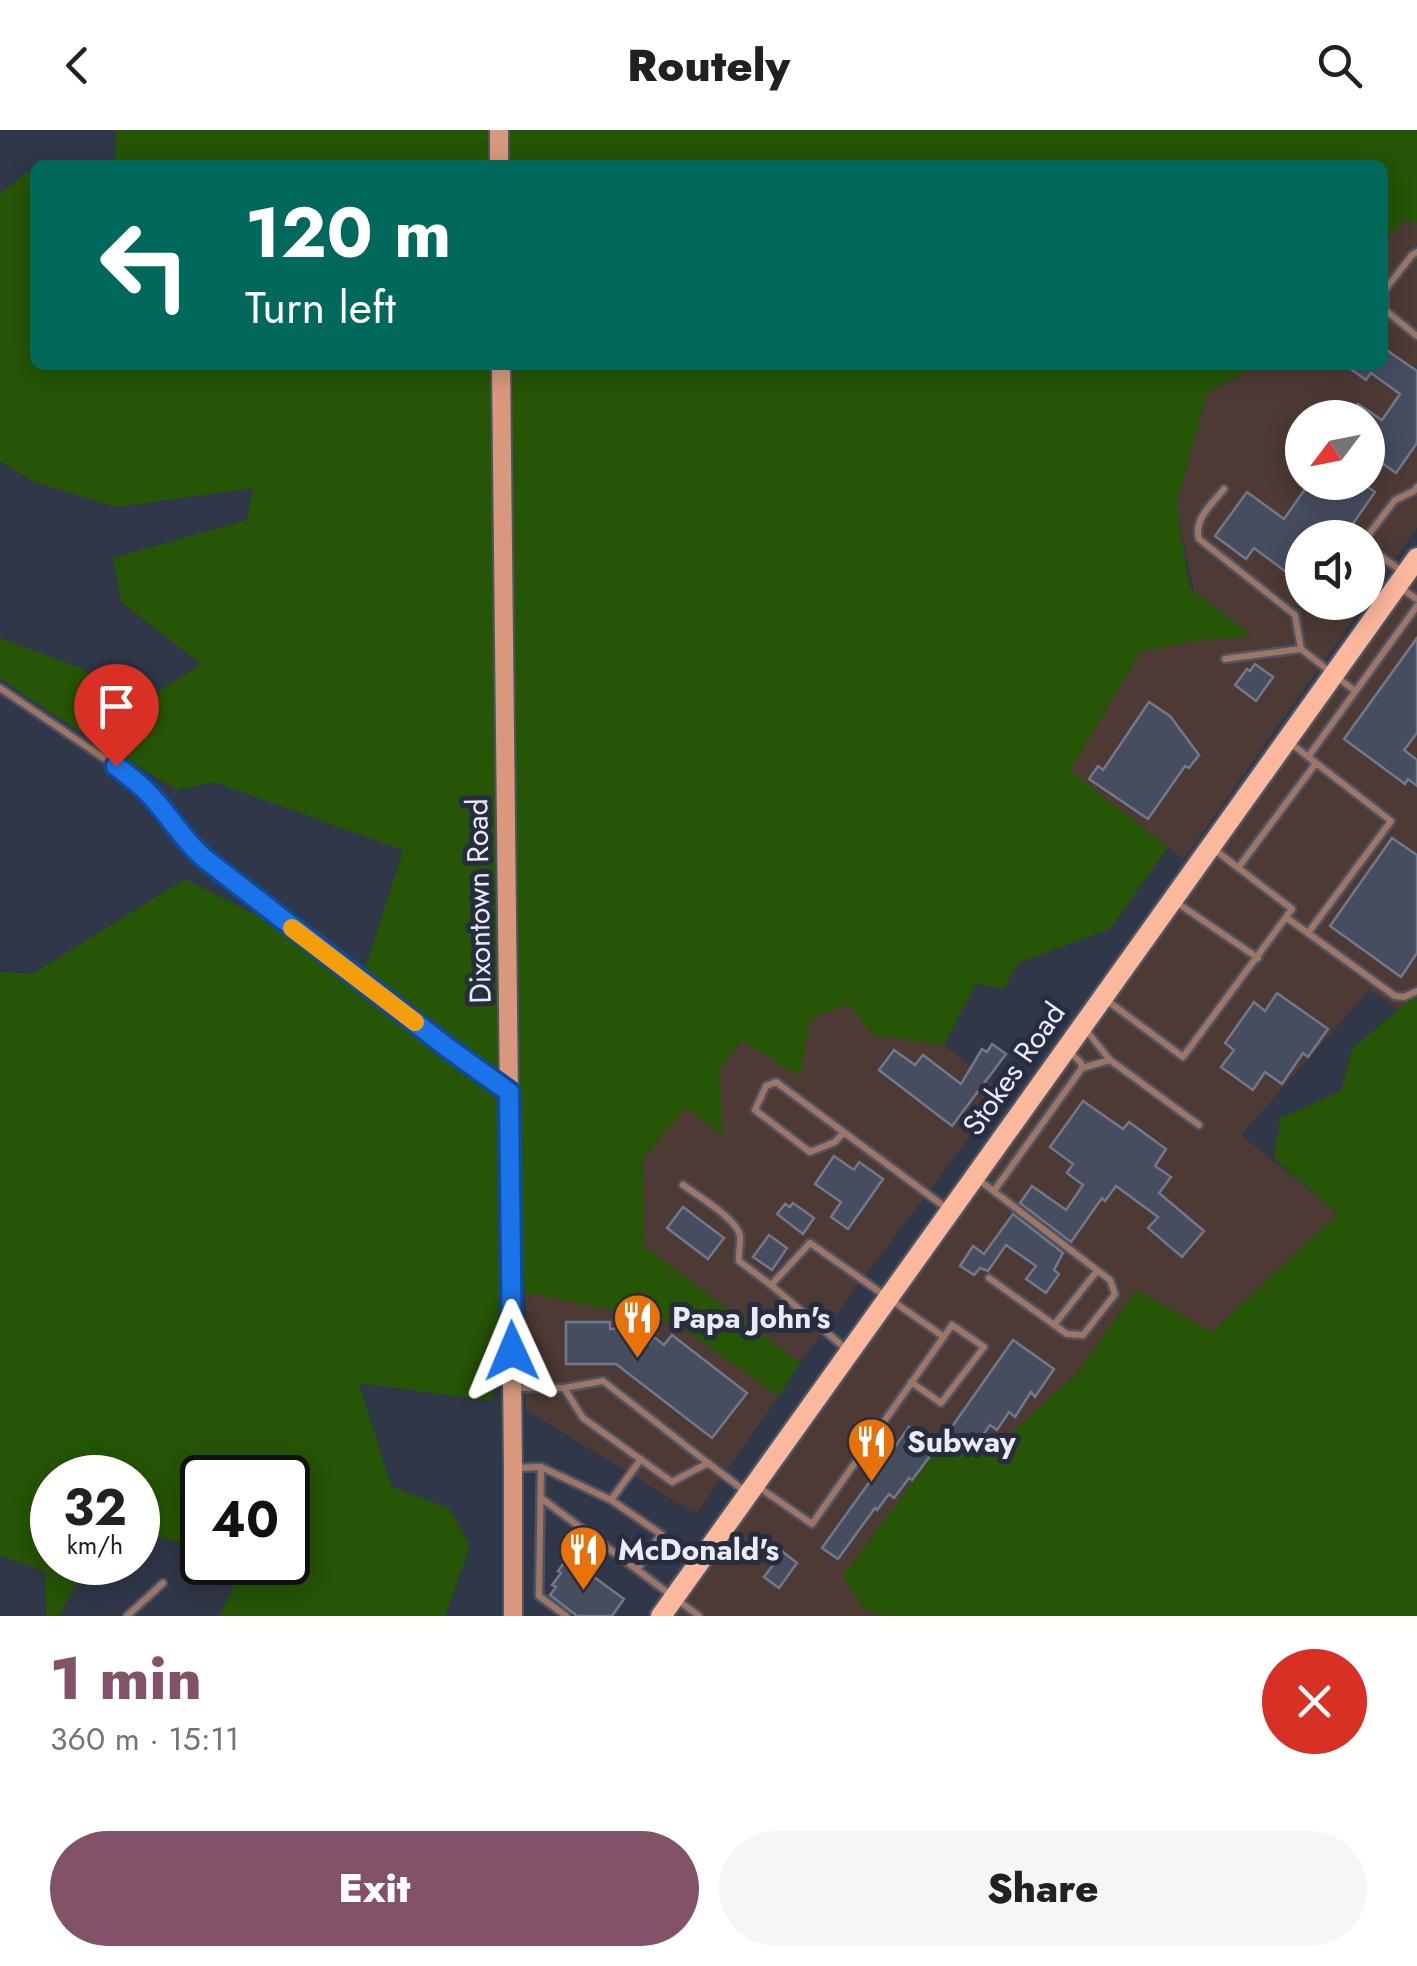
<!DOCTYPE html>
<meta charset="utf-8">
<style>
:root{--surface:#fff;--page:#f6f6f6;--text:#202124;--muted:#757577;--accent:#845268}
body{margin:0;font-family:Jost,sans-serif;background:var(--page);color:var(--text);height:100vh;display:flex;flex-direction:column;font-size:38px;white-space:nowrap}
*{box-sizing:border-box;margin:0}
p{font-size:32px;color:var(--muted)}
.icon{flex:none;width:55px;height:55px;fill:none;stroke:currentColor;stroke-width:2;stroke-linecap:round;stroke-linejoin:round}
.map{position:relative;height:1486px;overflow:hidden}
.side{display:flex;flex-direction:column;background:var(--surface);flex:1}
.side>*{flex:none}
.top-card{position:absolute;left:30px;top:30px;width:1358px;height:210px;border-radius:15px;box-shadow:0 5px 25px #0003;background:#00695c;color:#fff;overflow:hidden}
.needle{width:65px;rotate:238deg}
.tools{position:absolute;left:1285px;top:270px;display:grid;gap:20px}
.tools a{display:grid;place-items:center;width:100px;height:100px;border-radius:50%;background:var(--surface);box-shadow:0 5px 25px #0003;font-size:50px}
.speed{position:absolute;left:30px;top:1325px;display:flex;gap:20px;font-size:50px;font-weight:700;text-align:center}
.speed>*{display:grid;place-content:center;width:130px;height:130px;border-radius:50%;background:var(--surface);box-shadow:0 5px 25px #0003;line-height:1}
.speed small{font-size:25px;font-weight:400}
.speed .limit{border:5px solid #111;border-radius:15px;background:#fff;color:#111}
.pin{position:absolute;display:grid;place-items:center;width:85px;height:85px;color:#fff;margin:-102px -42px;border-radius:50% 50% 50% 0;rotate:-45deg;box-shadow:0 0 10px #0007}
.pin .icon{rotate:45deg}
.me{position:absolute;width:110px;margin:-55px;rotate:359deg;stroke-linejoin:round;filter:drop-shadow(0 0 8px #0008)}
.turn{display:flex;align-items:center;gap:35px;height:210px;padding:0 50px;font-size:45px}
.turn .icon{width:130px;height:130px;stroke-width:2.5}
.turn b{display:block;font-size:70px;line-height:85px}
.round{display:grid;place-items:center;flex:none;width:105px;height:105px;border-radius:52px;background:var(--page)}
.headline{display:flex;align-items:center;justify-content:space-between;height:170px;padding:0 50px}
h1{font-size:60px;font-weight:800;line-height:75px;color:var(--accent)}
.cta{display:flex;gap:20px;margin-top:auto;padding:20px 50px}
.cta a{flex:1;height:115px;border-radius:60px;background:var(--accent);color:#fff;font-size:40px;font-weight:800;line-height:115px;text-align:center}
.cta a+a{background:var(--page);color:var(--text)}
header{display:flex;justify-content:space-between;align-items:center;height:130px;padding:0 50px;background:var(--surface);font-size:45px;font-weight:800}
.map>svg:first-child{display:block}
</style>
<header><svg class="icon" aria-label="back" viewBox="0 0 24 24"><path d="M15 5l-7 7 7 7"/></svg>Routely<svg class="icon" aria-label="search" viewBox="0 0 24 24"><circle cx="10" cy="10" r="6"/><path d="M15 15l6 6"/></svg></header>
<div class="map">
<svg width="1417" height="1486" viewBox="0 0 1417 1486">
<rect width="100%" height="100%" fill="#303748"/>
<path fill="#4e3a34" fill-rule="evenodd" d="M1404,89L1417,94V398L1368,468V408H1302V472L1365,473L1184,729L1069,641L1140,522L1199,510L1251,505L1194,461L1176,375L1207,264L1255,235H1382L1383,113ZM1302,288H1368V352H1302Z
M1417,428V864L1399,880L1369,860L1241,1005L1338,1083L1212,1202L1136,1160L1076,1244L991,1323L863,1478L885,1486H661Z
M850,874L873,904L944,915L1003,962L800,1233L644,1116L643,1028L686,977L721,1005L719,939L742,911Z
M525,1162L675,1193L779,1266L696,1384L526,1280Z"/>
<path fill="#265506" d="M116,0H1417V94L1404,89L1383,113L1382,35H115Z
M27,42H35V235H1255L1207,264L1176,375L1190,458L1252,506L1199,510L1140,522L1070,641L1168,717L1110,799L1018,833L1004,859L976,854L944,915L873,905L849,874L810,889L800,946L742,911L719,939L723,1006L686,978L643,1028L644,1116L800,1233L779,1266L675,1193L525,1162L491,1271L359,1253L391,1356L449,1378L470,1416L445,1486H219L239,1447L230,1433L288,1432V1348H202V1418L138,1402V1348H52V1432L88,1433L59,1486H46L45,1442L0,1425V842L32,844L185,749L365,840L403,720L214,652L177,660L62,590L0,548V508L83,539L127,582L201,534L121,472L113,428L247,390L253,358L117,377L34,352L0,331V64Z
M1417,864V1486H885L863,1478L843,1446L937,1319L991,1322L1076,1244L1136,1160L1212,1202L1338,1084L1274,1028L1280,988L1341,961L1352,919Z"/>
<path fill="#464d5f" stroke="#71788c" stroke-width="2.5" d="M1382,217L1417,241V313L1396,343L1368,323V288H1349L1358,274L1382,290L1400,264L1371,243L1366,250L1345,235H1382Z
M1310,352H1361L1375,362L1343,408H1302V454L1254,418L1246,429L1215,406L1247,362L1284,389Z
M1417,508V603L1404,620L1417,630V656L1408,649L1405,654L1344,609Z
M1255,534L1273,547L1256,571L1235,555L1247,539L1250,541Z
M1149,572L1170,586L1199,625L1189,638L1185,636L1148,689L1089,649L1098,636L1103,640Z
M1392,708L1417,725V823L1401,847L1330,796Z
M1277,863L1328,899L1308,927L1303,923L1282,954L1265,942L1253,960L1221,937L1234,920L1225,913L1254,872L1265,881Z
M992,914L1006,924L952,996L879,940L894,920L915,935L923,925L961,954L982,919L987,922Z
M1083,971L1123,999L1129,992L1166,1019L1155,1036L1171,1047L1159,1063L1204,1101L1182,1127L1148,1098L1158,1087L1116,1056L1105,1071L1102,1068L1071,1112L1020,1073L1032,1056L1066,1080L1083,1055L1067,1043L1073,1034L1050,1017Z
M834,1026L854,1040L859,1032L883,1049L848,1099L831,1087L841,1072L815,1054Z
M793,1073L814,1088L803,1104L777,1084L785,1074L790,1077Z
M683,1077L724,1108L708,1129L667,1098Z
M1013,1084L1063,1123L1054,1140L1059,1144L1046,1163L1026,1149L1036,1136L1006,1115L988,1141L980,1138L974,1145L960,1136L973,1116L984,1124Z
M769,1105L787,1118L772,1140L753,1127Z
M566,1192H610V1199L632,1198L649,1214L654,1207L664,1215L672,1205L747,1263L712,1308L616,1234H566Z
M1013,1210L1054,1239L1035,1267L1031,1262L1015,1287L1009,1282L997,1300L990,1295L974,1318L949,1301Z
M909,1297L936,1318L912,1350L909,1348L894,1368L889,1364L877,1380L875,1378L838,1429L822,1418Z
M783,1422L797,1433L779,1458L764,1447Z
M568,1428L624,1469L612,1486H577L550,1465L556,1457L552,1455L561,1443L558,1441Z"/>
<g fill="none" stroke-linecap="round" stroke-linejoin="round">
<defs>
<path id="lane" d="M1417,122L1412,125L1384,161L1385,180L1417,206
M1224,359C1213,373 1193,389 1199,409L1295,485L1301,519L1355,561
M1366,408L1395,370L1414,361L1417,357
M1368,417L1403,442
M1399,457L1417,469
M1225,529L1301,519
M0,558L132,647L157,672L184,711L196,721L448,918L504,958
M1289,612L1391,691L1308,803
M1308,627L1417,476
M1238,738L1316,633
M1176,772L1258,828
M1287,788L1395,866L1404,867L1417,861
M1105,869L1183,927L1292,779L1215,720
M1086,900L1110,930L1199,995
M1068,920L1081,933L1082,938
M843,1003L835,1012L810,1022L755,980L766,956L776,952L949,1080
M979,1050L1110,1150L1115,1164L1083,1205L1067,1204L989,1148
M683,1055C697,1065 737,1089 740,1106C741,1114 738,1123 739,1131L771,1155
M994,1061L1082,938L1110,930
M1054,1195L1097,1141
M846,1219L771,1155L810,1113L944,1207
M514,1258H564L583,1288L672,1352L708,1333L746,1362
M564,1258L603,1251L708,1333
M541,1337L611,1370
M515,1338L541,1337L539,1466L566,1486
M760,1358L812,1394L952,1195L984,1217L941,1273L911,1252
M541,1368L699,1486
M638,1438L661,1404L611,1370L641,1329
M127,1486L163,1453"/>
<path id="secondary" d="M499,0V35
M501,235L513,1338V1486"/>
<path id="primary" d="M661,1486L1417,428"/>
</defs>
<use href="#lane" stroke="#4d5464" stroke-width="11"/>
<use href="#secondary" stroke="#4d5464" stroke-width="22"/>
<use href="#primary" stroke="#4d5464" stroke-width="25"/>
<use href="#lane" stroke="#9f7666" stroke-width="6"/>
<use href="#secondary" stroke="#d9987e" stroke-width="18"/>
<use href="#primary" stroke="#fbb89d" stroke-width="20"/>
</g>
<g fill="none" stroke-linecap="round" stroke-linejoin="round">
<defs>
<path id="route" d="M116,636C131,647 145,658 157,673C174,692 184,711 204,728L448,918L509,962L512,1221"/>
</defs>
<use href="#route" stroke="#114b97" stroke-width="25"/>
<use href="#route" stroke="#1a73e8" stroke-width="18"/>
<path stroke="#f59e0b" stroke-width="18" d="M292,798L415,892"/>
</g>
<defs>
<symbol id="restaurant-pin" viewBox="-11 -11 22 30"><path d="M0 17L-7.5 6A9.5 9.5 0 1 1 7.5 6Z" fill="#e8710a" stroke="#272d3e"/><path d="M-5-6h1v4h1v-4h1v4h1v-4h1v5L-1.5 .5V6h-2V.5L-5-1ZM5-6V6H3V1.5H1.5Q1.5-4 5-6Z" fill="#fff"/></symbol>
</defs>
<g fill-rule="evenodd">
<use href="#restaurant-pin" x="610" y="1160" width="55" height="75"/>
<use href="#restaurant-pin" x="844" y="1284" width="55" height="75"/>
<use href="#restaurant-pin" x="556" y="1392" width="55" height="75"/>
</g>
<g text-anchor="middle" stroke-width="10" stroke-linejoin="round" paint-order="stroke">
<g font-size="30" fill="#e8ecf7" stroke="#272d3e">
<text transform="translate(479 771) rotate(-91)" y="10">Dixontown Road</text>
<text transform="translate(1014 939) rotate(-55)" y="10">Stokes Road</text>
</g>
<g font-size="30" font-weight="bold" fill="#e8ecf7" stroke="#272d3e" text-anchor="start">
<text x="672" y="1198">Papa John's</text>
<text x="907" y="1322">Subway</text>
<text x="618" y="1430">McDonald's</text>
</g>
</g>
</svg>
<div class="tools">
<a><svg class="needle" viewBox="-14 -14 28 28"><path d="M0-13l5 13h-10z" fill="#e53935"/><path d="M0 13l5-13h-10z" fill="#757577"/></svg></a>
<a><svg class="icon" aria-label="sound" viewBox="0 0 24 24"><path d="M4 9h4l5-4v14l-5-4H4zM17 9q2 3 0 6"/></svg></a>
</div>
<div class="speed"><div>32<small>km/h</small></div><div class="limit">40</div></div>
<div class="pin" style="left:116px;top:636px;background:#d93025"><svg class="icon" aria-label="arrive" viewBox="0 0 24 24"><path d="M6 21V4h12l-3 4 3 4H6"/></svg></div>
<svg class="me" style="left:512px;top:1221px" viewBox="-20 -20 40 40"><path d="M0-17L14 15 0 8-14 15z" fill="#1a73e8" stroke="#fff" stroke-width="4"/></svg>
<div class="top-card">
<div class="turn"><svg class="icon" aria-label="left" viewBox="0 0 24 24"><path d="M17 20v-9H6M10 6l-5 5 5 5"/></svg><div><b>120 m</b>Turn left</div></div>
</div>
</div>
<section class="side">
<div class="headline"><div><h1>1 min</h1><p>360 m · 15:11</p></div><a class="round" style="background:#d93025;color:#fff"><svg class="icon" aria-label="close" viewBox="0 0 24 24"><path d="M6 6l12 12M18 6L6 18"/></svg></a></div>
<div class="cta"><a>Exit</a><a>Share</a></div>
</section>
